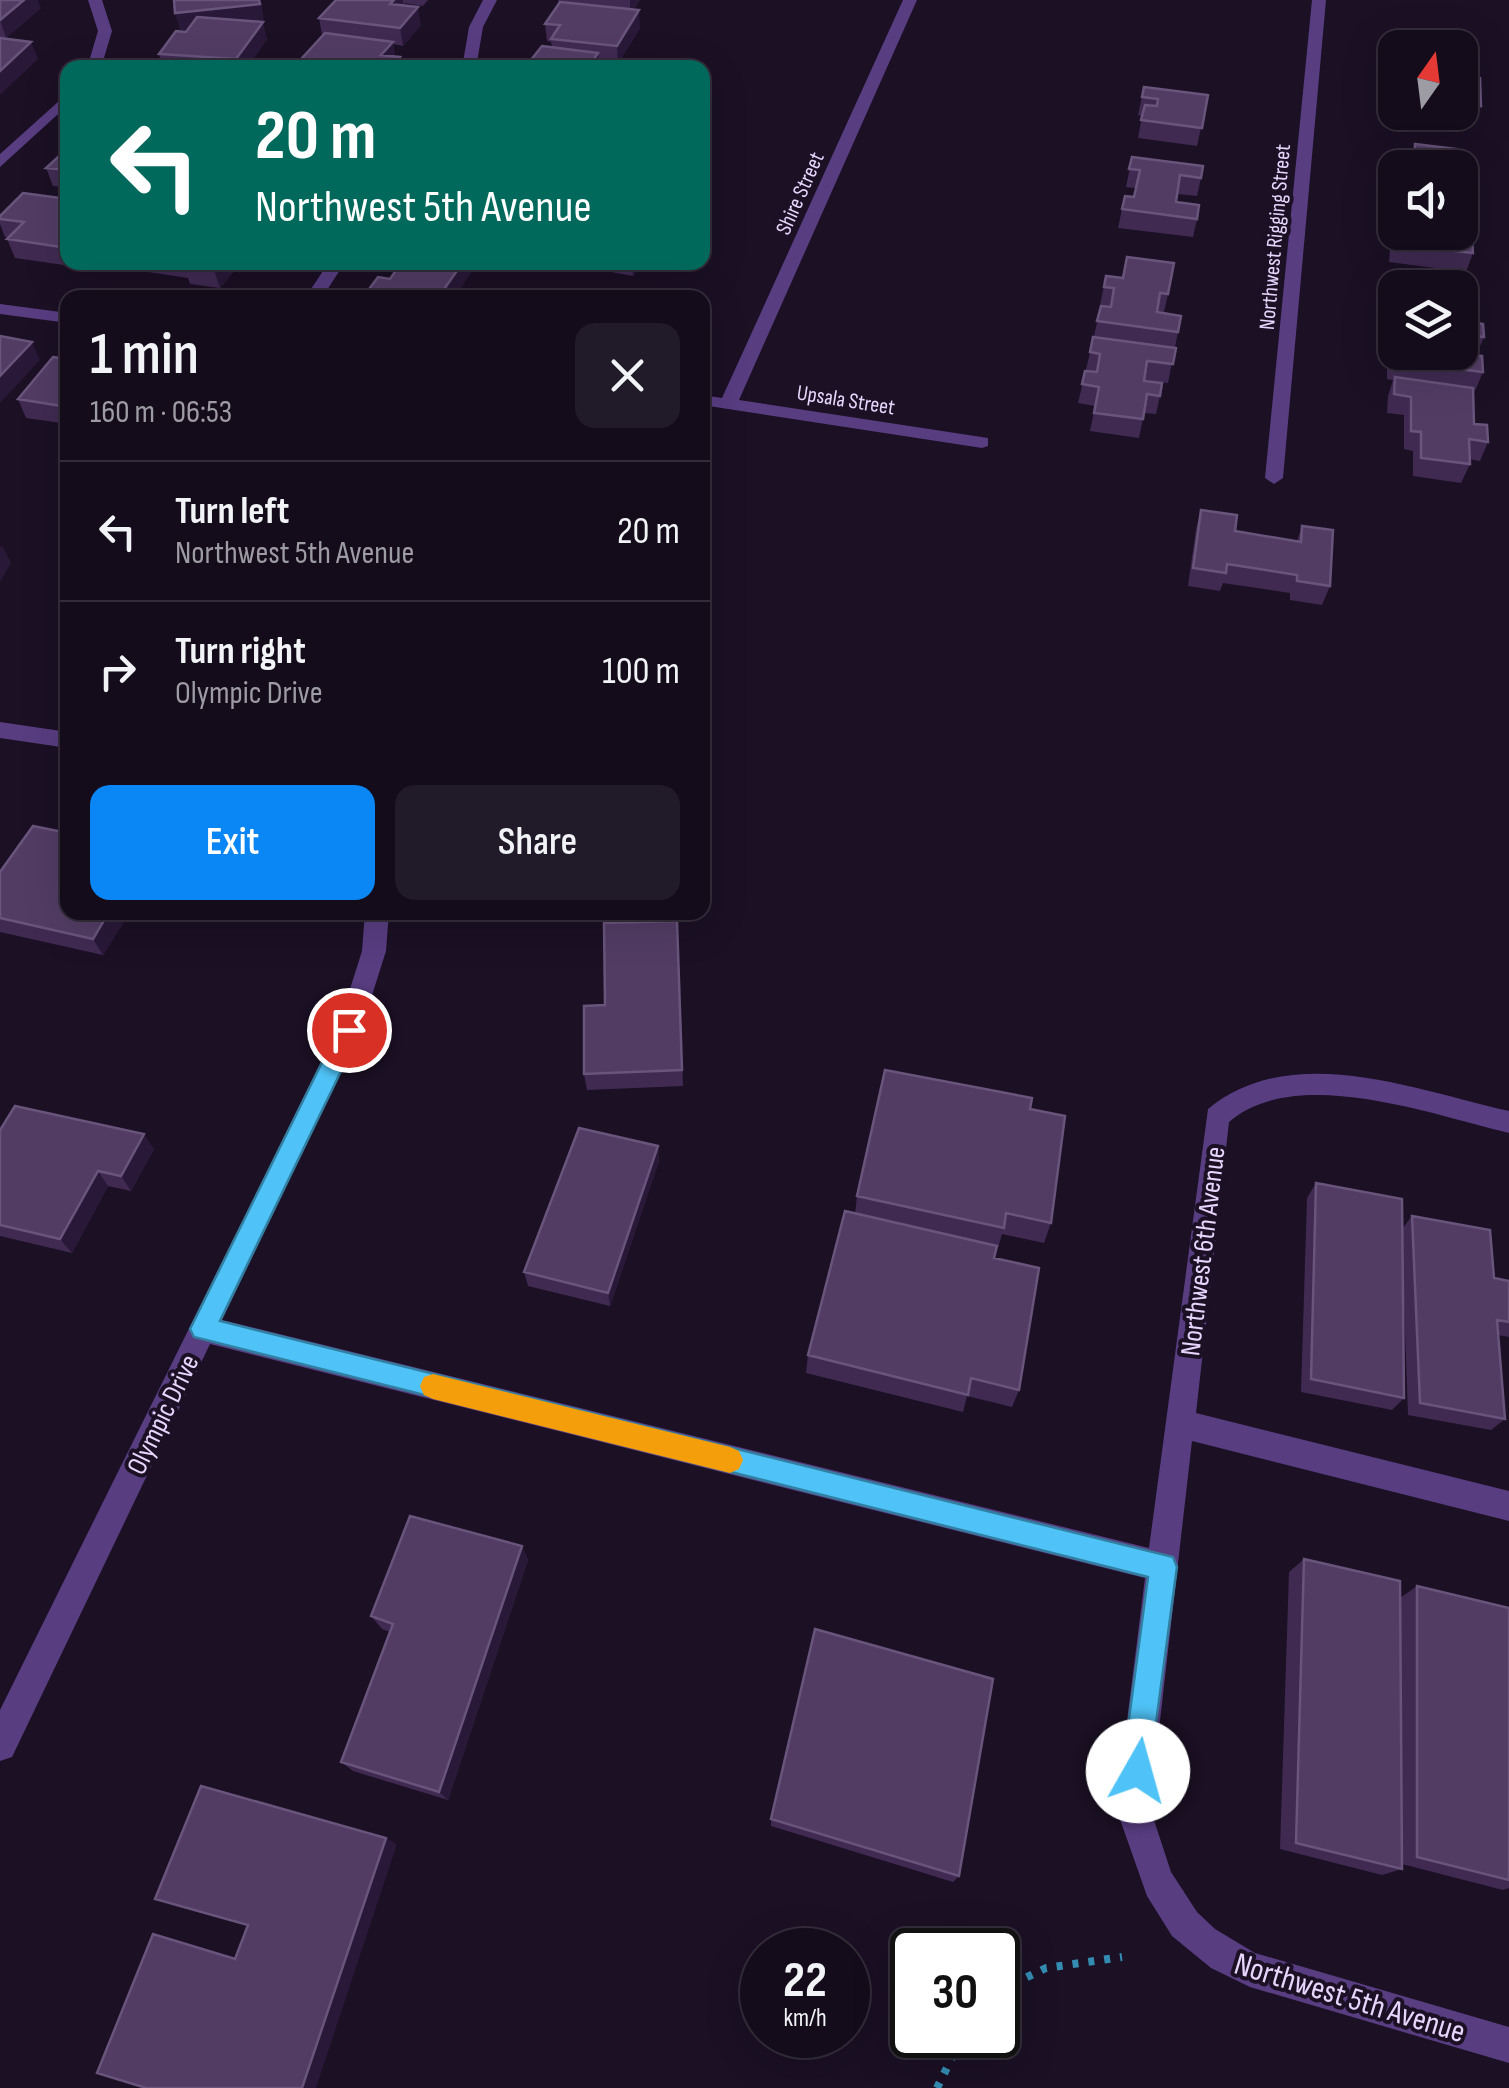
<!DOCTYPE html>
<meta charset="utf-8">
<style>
:root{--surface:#140c1b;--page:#211a28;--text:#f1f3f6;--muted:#9d9ba3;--line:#332c3a;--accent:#0a87f4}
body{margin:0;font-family:"Sofia Sans Condensed",sans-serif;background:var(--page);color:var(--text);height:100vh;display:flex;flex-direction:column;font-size:38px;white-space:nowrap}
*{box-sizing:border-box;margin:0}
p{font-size:32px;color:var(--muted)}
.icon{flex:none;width:55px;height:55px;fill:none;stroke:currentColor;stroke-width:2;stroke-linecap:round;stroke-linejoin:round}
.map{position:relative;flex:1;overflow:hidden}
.details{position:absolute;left:60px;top:290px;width:650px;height:630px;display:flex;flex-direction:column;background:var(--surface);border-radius:20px;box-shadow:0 10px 40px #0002,0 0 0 2px var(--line)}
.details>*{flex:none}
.banner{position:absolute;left:60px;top:60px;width:650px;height:210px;border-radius:20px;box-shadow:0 10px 40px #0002,0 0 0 2px var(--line);background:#00695c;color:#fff;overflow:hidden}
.needle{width:65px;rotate:14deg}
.tools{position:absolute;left:1378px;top:30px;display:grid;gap:20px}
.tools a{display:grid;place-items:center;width:100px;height:100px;border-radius:20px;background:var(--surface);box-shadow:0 10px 40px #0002,0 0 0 2px var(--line);font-size:50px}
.speed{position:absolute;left:740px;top:1928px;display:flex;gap:20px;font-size:50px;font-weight:700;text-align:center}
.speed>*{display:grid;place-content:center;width:130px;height:130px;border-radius:50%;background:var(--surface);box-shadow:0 10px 40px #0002,0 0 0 2px var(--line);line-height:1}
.speed small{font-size:25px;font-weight:400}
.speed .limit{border:5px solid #111;border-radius:15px;background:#fff;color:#111}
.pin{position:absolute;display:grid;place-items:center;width:85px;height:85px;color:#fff;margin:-42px;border:5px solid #fff;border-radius:50%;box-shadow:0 2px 10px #0007}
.me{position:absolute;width:110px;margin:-55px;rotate:7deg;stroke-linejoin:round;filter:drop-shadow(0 0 8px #0008)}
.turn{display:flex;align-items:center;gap:35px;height:210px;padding:0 30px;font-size:45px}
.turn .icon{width:130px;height:130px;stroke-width:2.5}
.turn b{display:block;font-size:70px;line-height:85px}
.round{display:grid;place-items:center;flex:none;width:105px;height:105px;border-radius:20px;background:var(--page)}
.overview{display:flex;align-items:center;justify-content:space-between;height:170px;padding:0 30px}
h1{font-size:60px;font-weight:600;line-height:75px}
.cta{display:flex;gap:20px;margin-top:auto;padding:20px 30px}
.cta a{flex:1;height:115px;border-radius:20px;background:var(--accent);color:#fff;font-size:40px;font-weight:600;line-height:115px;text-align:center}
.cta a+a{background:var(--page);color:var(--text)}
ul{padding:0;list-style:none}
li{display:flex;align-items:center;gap:30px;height:140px;padding:0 30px;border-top:2px solid var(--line)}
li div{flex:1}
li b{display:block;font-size:38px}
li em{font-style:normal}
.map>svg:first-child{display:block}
</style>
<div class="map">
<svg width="1509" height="2088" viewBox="0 0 1509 2088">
<rect width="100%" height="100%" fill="#1b1024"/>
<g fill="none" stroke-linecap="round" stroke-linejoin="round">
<path stroke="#348cb2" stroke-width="8" stroke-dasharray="6 10" stroke-linecap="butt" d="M998,1991L1046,1968L1122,1957
M937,2088L963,2035"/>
<path fill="#583d81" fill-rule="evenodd" d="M88,0H102L112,31L101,68H87L98,31Z
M483,0H497L483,27L476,68H462L469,27Z
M903,0H917L739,400L988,438V446L982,448L702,405V395L722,398Z
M1312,0H1326L1283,478L1274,484L1265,478Z
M68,93V105L0,167V154Z
M329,262H345L322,298H305Z
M0,304L68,313V323L0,314Z
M0,722L68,732V748L0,738Z
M365,912H389L386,951L361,1030L222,1320L1149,1548L1208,1109C1291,1040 1415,1090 1509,1111V1133C1432,1115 1296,1064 1229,1122L1196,1413L1509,1491V1521L1192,1441L1150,1808L1171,1872L1197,1912L1215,1929L1255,1953L1509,2027V2063L1250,1987L1211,1968L1172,1936L1147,1896L1116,1808L1145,1578L210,1344L12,1757L0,1761V1710L337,1030L362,951Z"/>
</g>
<path fill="#402a52" d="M0,0L41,8L6,38L0,37Z
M174,0L264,21L260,22L267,39L247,68H163L159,54L188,29L180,30Z
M336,0H428L423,6L404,3L421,25L403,46L393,44L395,57L322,35L319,18Z
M558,0H640L633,10L640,28L618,64L599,62V68H532L531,60L552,47L551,42L547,41L545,24L559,4Z
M1460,75L1481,106L1474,124L1443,120V114L1433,112H1460Z
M1144,87L1208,95L1197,146L1138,138L1142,116L1138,115Z
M1415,144L1456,168H1411L1412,153Z
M68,148V187L53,186L46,168Z
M1132,157L1201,178L1197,196L1177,194L1176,202L1197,219L1193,237L1118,228L1122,209L1134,197L1136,188L1126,187Z
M1395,196V221L1391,220V208Z
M1460,197L1469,210L1462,228H1460Z
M68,199V262H82L78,267L15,258L7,239L9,237H5L0,224V216Z
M1395,232L1458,238L1473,253L1466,272L1389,262L1390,249Z
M126,262H241L220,288L190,284L188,278L128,269Z
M585,262H643L633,276L585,267Z
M1106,276L1168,294L1164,312L1157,311L1178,332L1168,383L1144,380L1160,396L1156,414L1144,413L1139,438L1090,431L1095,406L1078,403L1101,306L1110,307L1100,305Z
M1460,299L1466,321L1484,337L1476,355L1483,372L1475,391L1473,390L1474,424L1488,442L1480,461L1469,459L1470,464L1461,483L1413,476V451L1404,449V415L1387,413L1388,396L1393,380L1387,379V363L1393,345L1460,352Z
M68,359V424L26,418L18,399Z
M1201,510L1235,531L1297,541L1302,526L1330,586L1322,605L1290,600V593L1223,583L1220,591L1188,586L1196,529Z
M68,575V600L60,585Z
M0,872L68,912H130L103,955L0,932Z
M677,921L683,1086L587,1090L584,1074L605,1005Z
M1030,1109L1051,1223L1044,1243L1002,1234L998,1248L996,1247L994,1258L1019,1390L1012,1407L967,1396L963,1412L806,1373L808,1355L855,1214L857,1196Z
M0,1130L154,1149L131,1191L108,1186L72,1253L0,1236Z
M658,1146L659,1161L610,1306L528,1286L524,1272Z
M1316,1183L1402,1229L1412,1216L1494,1278L1509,1281V1337L1498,1335L1505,1419L1491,1430L1408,1415L1403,1275L1404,1398L1392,1410L1301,1392L1307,1198Z
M522,1546L528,1560L448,1800L353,1771L341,1762L390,1632L382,1629L371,1616Z
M1304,1559L1400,1598L1417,1586L1509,1608V1888L1503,1890L1402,1864V1869L1382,1875L1280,1849L1289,1572Z
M771,1819L959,1876L953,1882L771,1826Z"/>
<path fill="#291838" d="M17,0H38L41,8L6,38L0,20Z
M261,0L264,21L180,30L175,13Z
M394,0H403L404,9L390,4Z
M630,0H640L630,13Z
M418,7L421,25L403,46L400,28Z
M639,10L640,28L618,64L617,46Z
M263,22L267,39L247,68H238L236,59Z
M31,42L38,59L0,95V71Z
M393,42L396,59L381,55Z
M598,53L599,68H588Z
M400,57L402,68H391Z
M220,262H241L220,288L214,270Z
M463,262H477V264L454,298H438Z
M632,262H643L633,276Z
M32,342L40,360L0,403V376Z
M2,545L11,563L0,582V548Z
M109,912H130L103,955L93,939Z
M144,1134L154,1149L131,1191L121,1176Z
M658,1146L659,1161L610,1306L608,1293Z
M98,1171L108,1186L72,1253L60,1239Z
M522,1546L528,1560L448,1800L439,1792Z
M386,1838L397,1844L316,2088H302Z
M153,1934L171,1938L251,1962L235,1959Z"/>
<path fill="#523c64" stroke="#69547c" stroke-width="2.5" d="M0,0H24L0,20Z
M174,0H259L260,4L175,13Z
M336,0H394L390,4L418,7L400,28L319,18Z
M560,2L639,10L617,46L551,39L560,25L545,24Z
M197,17L263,22L236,59L159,54L176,31L186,32Z
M325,33L393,42L381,55L400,57L391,68H293Z
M0,38L31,42L0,71Z
M542,46L598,53L588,68H540L544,61L531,60Z
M1460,75L1480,78L1481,106L1460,104Z
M1144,87L1208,95L1202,128L1141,120L1145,105L1157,106L1158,99L1142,97Z
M1415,144L1457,149L1456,168H1414Z
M68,148V170L46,168Z
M1132,157L1203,166L1201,178L1180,175L1176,202L1199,205L1197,219L1122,209L1125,196L1134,197L1140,170L1129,169Z
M23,193L68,199V248L7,239L24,222L0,219V216Z
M1460,197L1469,198V210L1460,209Z
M1396,232H1458V238L1472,240L1473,253L1396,244Z
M1127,257L1174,263L1168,294L1160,293L1157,312L1181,316L1178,332L1097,321L1101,306L1111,307L1114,288L1104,287L1106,276L1123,278Z
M186,262H220L214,270L184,265Z
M402,262H463L438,298H375L364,296L378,277L390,279Z
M1460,299L1466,300V321L1483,324L1484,337L1460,334Z
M0,336L32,342L0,376Z
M1093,337L1176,348L1173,364L1147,361L1144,381L1162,383L1160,396L1147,394L1143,419L1094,413L1099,387L1082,384L1085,371L1097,372L1100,354L1090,352Z
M1460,339L1461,353L1482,356L1483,372L1394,361L1393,345H1395V352H1460Z
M53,357L68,359V407L18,399Z
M1395,377L1473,388L1474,424L1487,425L1488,442L1469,439L1470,464L1421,458V432L1411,431V397L1394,394Z
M1201,510L1237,515L1235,531L1301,542L1302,526L1333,530L1330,586L1297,581V575L1227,564L1226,573L1193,568Z
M68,575V586L60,585Z
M33,826L68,833V912H109L93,939L0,918V872Z
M677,921L682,1070L584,1074V1006L605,1005L604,923Z
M885,1070L1032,1098L1030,1109L1065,1116L1051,1223L1006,1213L1004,1228L857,1196Z
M15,1106L144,1134L121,1176L98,1171L60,1239L0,1225V1130Z
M579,1128L658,1146L608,1293L524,1272Z
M1316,1183L1402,1199L1404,1398L1311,1379Z
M845,1211L997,1246L994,1258L1039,1268L1019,1390L971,1378L968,1395L808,1355Z
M1412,1216L1490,1230L1494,1278L1509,1281V1322L1497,1320L1505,1419L1420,1403Z
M410,1516L522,1546L439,1792L341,1762L393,1624L371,1616Z
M1304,1559L1400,1581L1402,1869L1296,1843Z
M1417,1586L1509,1608V1880L1417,1857Z
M815,1629L993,1679L959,1876L771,1819Z
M201,1786L386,1838L302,2088H146L97,2073L153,1934L235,1959L248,1925L155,1899Z"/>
<path fill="#4fc3f7" stroke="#337fa1" stroke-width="2.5" d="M349,1021L361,1030L220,1321L1173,1557L1177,1567L1148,1782L1138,1786L1127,1782L1122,1771L1148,1577L194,1337L190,1329L194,1321L341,1024Z"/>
<path fill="#f59e0b" d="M433,1374L730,1447L739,1451L743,1460L739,1469L730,1473L433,1399L424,1395L420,1386L424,1377Z"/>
<g text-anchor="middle" stroke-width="8" stroke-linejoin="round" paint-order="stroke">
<g font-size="22" fill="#e8d5fd" stroke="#1b1024">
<text transform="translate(799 193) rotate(-66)" y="8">Shire Street</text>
<text transform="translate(1274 237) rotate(-85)" y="8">Northwest Rigging Street</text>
<text transform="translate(846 399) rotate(9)" y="8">Upsala Street</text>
</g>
<g font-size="28" fill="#e8d5fd" stroke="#1b1024">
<text transform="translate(1202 1251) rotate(-83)" y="10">Northwest 6th Avenue</text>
<text transform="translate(162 1414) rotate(-64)" y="10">Olympic Drive</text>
</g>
<g font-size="32" fill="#e8d5fd" stroke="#1b1024">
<text transform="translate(1350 1997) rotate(17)" y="11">Northwest 5th Avenue</text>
</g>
</g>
</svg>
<div class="tools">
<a><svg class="needle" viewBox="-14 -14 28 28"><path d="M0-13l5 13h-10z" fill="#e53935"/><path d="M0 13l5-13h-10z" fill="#9d9ba3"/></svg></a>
<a><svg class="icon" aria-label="sound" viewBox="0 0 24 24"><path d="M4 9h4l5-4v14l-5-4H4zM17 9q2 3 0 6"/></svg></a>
<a><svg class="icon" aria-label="layers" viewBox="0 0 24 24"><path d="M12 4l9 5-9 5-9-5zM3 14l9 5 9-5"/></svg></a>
</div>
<div class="speed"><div>22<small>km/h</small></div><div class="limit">30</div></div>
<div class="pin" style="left:349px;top:1030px;background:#d93025"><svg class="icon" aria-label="arrive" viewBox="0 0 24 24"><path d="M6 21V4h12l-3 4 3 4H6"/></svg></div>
<svg class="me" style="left:1138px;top:1771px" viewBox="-20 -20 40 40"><circle r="19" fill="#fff"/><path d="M0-13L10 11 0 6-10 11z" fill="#4fc3f7"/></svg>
<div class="banner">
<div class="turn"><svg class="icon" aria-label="left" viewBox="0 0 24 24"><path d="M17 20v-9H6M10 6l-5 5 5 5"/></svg><div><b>20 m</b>Northwest 5th Avenue</div></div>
</div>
<section class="details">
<div class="overview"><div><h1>1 min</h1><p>160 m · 06:53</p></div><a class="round"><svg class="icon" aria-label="close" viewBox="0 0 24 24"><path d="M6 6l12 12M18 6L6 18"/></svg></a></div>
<ul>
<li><svg class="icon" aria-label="left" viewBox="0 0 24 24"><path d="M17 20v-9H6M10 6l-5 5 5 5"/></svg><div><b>Turn left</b><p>Northwest 5th Avenue</p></div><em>20 m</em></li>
<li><svg class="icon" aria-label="right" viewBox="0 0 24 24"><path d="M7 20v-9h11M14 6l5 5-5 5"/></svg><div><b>Turn right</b><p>Olympic Drive</p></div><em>100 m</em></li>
</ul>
<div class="cta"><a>Exit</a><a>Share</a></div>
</section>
</div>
